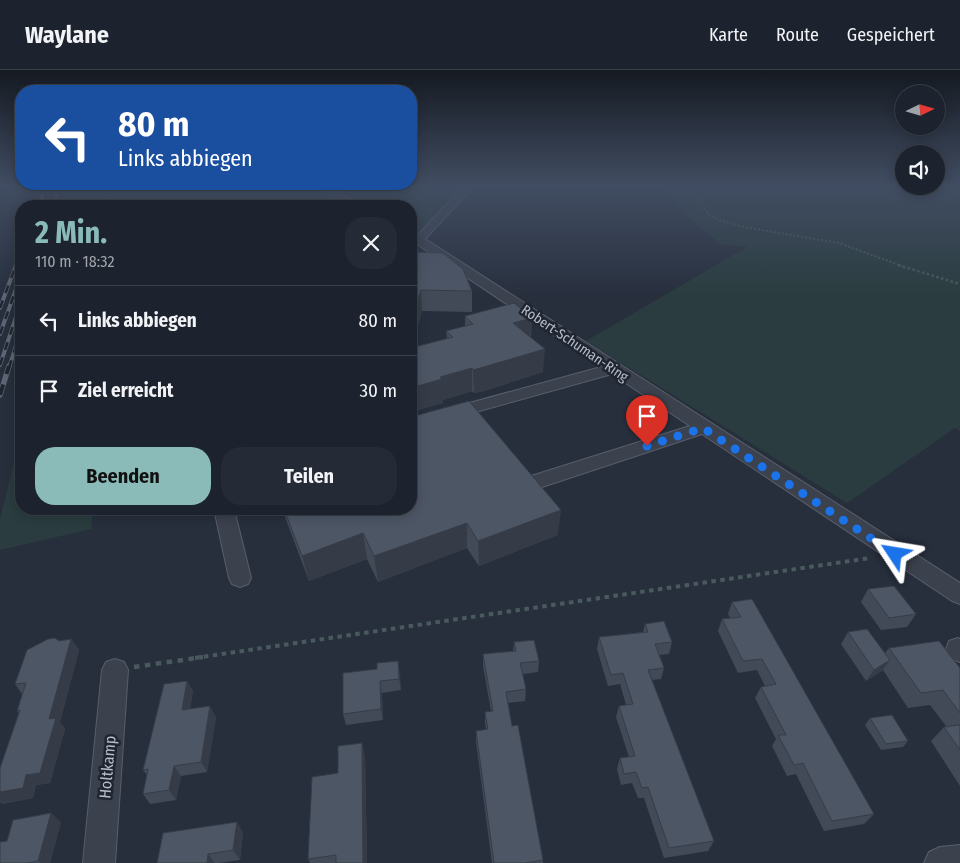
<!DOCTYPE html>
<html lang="de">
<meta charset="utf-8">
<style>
:root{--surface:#1d232e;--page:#252b36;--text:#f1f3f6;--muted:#a0a4aa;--line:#3b404a;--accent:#8bbbb9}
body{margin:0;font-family:"Fira Sans Condensed",sans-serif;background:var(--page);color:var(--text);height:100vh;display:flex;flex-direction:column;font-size:19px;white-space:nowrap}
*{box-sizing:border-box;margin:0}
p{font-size:16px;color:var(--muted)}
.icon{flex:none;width:28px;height:28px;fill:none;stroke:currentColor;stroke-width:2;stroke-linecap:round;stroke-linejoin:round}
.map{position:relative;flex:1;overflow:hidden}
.details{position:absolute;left:15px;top:130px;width:402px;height:315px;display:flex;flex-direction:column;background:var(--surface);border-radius:20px;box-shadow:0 2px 12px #0003,0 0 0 1px var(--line)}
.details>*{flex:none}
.banner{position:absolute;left:15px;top:15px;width:402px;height:105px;border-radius:20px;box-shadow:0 2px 12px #0003,0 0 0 1px var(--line);background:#1a4fa0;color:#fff;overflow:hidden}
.needle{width:32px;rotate:85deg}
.fabs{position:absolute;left:895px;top:15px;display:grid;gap:10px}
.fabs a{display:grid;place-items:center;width:50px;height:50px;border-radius:50%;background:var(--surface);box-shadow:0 2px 12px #0003,0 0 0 1px var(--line);font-size:25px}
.pin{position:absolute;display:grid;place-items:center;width:42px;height:42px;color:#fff;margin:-51px -21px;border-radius:50% 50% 50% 0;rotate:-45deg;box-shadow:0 0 5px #0007}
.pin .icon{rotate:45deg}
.me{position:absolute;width:55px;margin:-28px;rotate:303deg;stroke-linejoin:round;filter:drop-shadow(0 0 4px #0008)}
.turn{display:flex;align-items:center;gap:18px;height:105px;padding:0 20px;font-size:22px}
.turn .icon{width:65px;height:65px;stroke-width:2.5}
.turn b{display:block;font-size:35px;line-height:42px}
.round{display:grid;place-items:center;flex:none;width:52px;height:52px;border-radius:20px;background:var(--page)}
.overview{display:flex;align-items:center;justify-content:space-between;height:85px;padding:0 20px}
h1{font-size:30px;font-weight:700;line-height:38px;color:var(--accent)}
.primary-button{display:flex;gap:10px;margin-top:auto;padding:10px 20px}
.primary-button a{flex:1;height:58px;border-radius:20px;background:var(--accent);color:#111;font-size:20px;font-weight:700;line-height:58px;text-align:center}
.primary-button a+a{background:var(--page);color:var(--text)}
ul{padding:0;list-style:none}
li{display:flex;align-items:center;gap:15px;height:70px;padding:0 20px;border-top:1px solid var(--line)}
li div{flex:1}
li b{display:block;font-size:19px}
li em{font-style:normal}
header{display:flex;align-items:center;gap:30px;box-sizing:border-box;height:70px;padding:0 25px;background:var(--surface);border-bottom:1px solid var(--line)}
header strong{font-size:24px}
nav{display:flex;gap:28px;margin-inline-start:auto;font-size:18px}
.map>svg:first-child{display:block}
</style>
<header>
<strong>Waylane</strong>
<nav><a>Karte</a><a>Route</a><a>Gespeichert</a></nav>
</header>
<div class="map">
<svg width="960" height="793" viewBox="0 0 960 793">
<rect width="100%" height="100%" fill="#272f3d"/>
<path fill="#2a3c3f" d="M88,116H121L122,121C109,133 87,134 70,136L74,118Z
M157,116H313L351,136H97L116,130L130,121Z
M394,116H463L421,163L411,158V136H374Z
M662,116H960V361L955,358L847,433L586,271L747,177L720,174L690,149Z
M21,364V439H93L91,459L0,480V449Z"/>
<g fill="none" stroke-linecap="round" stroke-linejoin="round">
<defs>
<path id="minor" d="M314,116H326L363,136H351Z
M464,116H474L425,169L960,513V534L952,531L702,364L542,417L535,418L528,417L525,412L528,407L690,356L612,304L411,360V349L601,297L411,170V162L419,164Z
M214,439H234L251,508L248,514L240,517L232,514L229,508Z
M958,568L960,569V592L951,589L946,579L949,571Z
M115,589L124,592L128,600L115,793H83L102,600L106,592Z
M960,775V793H924L929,782L940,777Z"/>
</defs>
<use href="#minor" stroke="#585f6b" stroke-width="2"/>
<path stroke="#49595d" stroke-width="2" stroke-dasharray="2 2" stroke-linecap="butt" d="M686,116L710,145L722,151L744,157L839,173L902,196
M84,136L111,129L125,121"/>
<path stroke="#49595d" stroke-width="2.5" stroke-dasharray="2.5 2.5" stroke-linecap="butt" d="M898,195L960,214"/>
<path stroke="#49595d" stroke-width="4" stroke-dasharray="4.5 4.5" stroke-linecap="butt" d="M195,588L870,488"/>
<path stroke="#49595d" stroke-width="4.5" stroke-dasharray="5.5 5.5" stroke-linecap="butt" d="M134,597L203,587"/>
<use href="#minor" fill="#3b414d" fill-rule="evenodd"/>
<defs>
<path id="rail-far2" d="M39,136L46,116
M53,136L60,116
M15,196L21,181"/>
<path id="rail-far1" d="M0,238L16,195
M0,264L21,205
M0,295L21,232
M9,298L21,259"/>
<path id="rail" d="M0,325L9,296"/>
</defs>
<use href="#rail-far2" stroke="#5d6573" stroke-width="3"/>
<use href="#rail-far1" stroke="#5d6573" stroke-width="4"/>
<use href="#rail" stroke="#5d6573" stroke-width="5.5"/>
<use href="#rail-far2" stroke="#1f2632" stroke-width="2" stroke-dasharray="6" stroke-linecap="butt"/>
<use href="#rail-far1" stroke="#1f2632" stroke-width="2.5" stroke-dasharray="8" stroke-linecap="butt"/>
<use href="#rail" stroke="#1f2632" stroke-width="4" stroke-dasharray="11" stroke-linecap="butt"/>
</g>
<path fill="#424a57" d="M411,182L472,221V242L422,241L412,277L447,269L446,261L465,256V246L532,248L531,267L543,302L484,321L474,323L472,321L443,330V333L411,342Z
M282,439H411L558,465L479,496L467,478L378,512L367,489L309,511Z
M868,519L916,544L907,557L881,560L861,532Z
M732,532L874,744L864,754L824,761L796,704L787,706L772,676L776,669L755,628L761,617L765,616L757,600L738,603L718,561L722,549L730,548L728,544Z
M645,554L672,572L669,584L659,585L664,598L661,609L652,610L714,771L708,781L664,788L644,728H638L632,713L621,715L617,699L620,688L629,687L616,647L619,636L626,635L620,614L608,616L597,579L599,567L643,562Z
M848,562L885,583L889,578L960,598V716L931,671L944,657L946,656L930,635L908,638L883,600L866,611L841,574Z
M71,569L79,580L60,652L65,659L50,713L36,715L33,728L2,734L19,643L17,641L22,624L15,614L59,571Z
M514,572L539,591L538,602L523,604L526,619L525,631L508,633L512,656L543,790V793H492L476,672V661L486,660L485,653V642L491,641L483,596V584L513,581Z
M398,591L401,620L382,623L383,650L346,655L343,644L377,599Z
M187,611L193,621L190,639L216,647L207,702L181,706L176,730L150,734L143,724L147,705L143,700Z
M870,648L908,671L903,677L881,680L865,655Z
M362,673L365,687L367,793H310L308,789L338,703Z
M61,752L50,793H0L7,771Z
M243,762L240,790L218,793H157Z"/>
<path fill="#363c47" d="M133,116H153L134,119Z
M421,220L422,241L411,281V253Z
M532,248L530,270L513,253Z
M545,279L543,302L484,321L474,323L473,300Z
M472,298V321L443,330V333L411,342V318L440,307Z
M561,440L558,465L479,496L478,471Z
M467,453V478L378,512L374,486Z
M363,463L367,489L309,511L302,486Z
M71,569L79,580L60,652L65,659L50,713L36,715L33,728L2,734L0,732V722L26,705L49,649Z
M890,590L882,601L866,611L874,600Z
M398,591L400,602L401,620L399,609Z
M187,611L193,621L188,650L182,640Z
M380,611L382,623L383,650L381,639Z
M210,636L216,647L207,702L201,692Z
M362,673L365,687L367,793H363Z
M174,696L181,706L176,730L169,720Z
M51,743L61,752L50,793H41L38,791Z
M237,752L243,762L240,790L233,780Z
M208,784L215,793H207Z"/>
<path fill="#4d5665" stroke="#363c47" d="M411,182L443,183L463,199L472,221L421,220L411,253Z
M514,233L532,248L513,253L545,279L484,297L473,300L472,298L440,307L442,309L411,318V278L453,267L446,261L473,254L465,246Z
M469,331L561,440L478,471L467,453L374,486L363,463L302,486L284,439H411V347Z
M894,516L916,544L889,548L868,519Z
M752,529L874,744L832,751L803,693L794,695L778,665H786L761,617L776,614L762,589L743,591L722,549L741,547L732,532Z
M664,551L672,572L655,574L664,598L648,600L714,771L669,778L648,717L642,718L636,702L624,704L620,688L635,686L619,636L633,634L623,603L611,605L599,567L648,562L645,554Z
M867,559L890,590L874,600L848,562Z
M55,568L59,571L71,569L49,649L56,648L40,703L26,705L23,718L0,722V698L20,640L17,641L26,613L15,614L27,580L48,569Z
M534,570L539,591L520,593L526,619L506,622L512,656L518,655L543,790L525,793H494L476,661L488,659L485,642L493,641L483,584L516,581L514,572Z
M939,571L960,598V643L943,620L921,623L889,578Z
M398,591L399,609L380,611L381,639L343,644V603L377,599V593Z
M187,611L182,640L210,636L201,692L174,696L169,720L143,724L148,699L143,700L164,614Z
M892,645L908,671L886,674L870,648Z
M960,655V680L944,657Z
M362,673L363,793H336V785L308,789L312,707L338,703V676Z
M51,743L38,791L27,793H0V772L7,771L13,750Z
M237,752L233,780L208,784L207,793H157L163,763Z"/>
<linearGradient id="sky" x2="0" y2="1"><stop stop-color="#151a22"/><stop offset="0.51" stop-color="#414d62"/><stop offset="1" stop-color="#414d62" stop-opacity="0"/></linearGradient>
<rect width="960" height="227" fill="url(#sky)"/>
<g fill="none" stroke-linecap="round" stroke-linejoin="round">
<path stroke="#1a73e8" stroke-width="9" stroke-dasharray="0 16.2" d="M647,376L703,358L895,484"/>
</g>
<g text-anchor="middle" stroke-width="5" stroke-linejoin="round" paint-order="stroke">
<g font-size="14" fill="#b7bcc8" stroke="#1f2632">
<text transform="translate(575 273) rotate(34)" y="5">Robert-Schuman-Ring</text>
</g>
<g font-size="16" fill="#b7bcc8" stroke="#1f2632">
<text transform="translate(107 697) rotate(-85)" y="6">Holtkamp</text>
</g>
</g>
</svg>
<div class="fabs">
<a><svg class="needle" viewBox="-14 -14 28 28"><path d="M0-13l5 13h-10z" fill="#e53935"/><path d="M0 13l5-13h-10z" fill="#a0a4aa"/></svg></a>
<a><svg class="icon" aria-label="sound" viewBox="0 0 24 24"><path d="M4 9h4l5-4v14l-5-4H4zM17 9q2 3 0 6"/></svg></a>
</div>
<div class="pin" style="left:647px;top:376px;background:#d93025"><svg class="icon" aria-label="arrive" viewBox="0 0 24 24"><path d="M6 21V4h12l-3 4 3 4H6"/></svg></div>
<svg class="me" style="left:895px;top:484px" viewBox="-20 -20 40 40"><path d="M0-17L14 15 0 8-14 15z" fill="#1a73e8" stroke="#fff" stroke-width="4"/></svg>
<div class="banner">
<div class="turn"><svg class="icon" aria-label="left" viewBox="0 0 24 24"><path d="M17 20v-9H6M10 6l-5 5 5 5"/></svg><div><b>80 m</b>Links abbiegen</div></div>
</div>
<section class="details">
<div class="overview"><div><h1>2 Min.</h1><p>110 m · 18:32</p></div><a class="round"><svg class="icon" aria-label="close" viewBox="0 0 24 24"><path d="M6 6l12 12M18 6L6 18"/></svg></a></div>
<ul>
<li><svg class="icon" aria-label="left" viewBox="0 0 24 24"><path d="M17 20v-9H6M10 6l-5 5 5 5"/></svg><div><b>Links abbiegen</b></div><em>80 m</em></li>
<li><svg class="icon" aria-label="arrive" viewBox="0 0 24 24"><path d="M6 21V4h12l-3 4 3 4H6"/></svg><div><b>Ziel erreicht</b></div><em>30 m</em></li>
</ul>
<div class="primary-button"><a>Beenden</a><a>Teilen</a></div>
</section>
</div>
